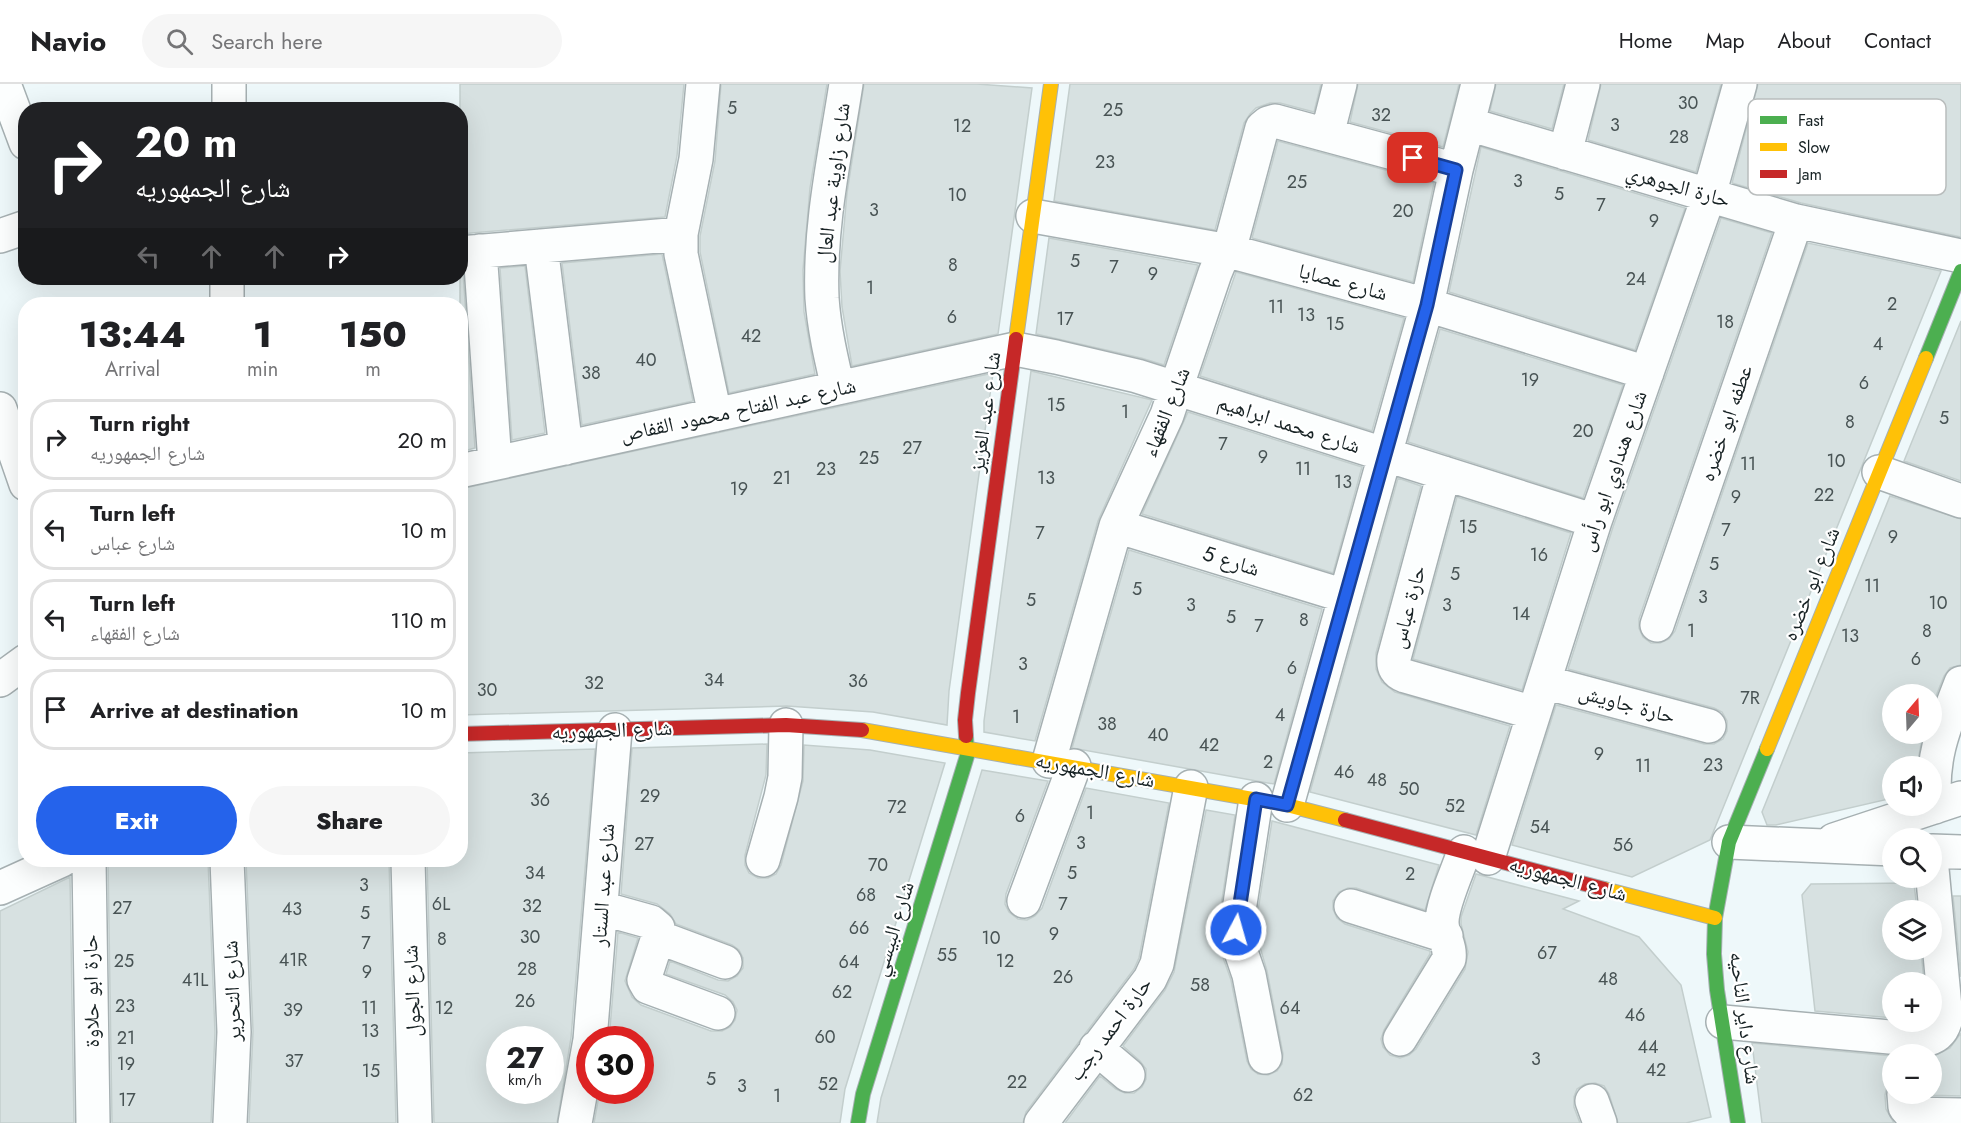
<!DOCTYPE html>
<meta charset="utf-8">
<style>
:root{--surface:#fff;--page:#f6f6f6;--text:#202124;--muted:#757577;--line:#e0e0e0;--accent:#2563eb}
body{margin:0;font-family:Jost,"Noto Naskh Arabic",sans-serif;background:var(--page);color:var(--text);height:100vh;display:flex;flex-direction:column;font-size:22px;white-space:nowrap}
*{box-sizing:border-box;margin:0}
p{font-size:20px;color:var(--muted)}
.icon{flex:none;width:33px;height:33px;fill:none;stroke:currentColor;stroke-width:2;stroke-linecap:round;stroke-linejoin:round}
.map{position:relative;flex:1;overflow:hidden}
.side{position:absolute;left:18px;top:213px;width:450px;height:570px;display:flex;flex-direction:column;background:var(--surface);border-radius:24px;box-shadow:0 6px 24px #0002}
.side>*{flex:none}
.guide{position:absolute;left:18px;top:18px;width:450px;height:183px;border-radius:24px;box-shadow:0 6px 24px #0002;background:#202124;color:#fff;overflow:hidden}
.needle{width:39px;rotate:19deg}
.buttons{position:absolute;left:1882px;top:600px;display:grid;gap:12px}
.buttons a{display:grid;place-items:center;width:60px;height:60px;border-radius:50%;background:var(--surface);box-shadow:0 6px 24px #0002;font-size:30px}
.speed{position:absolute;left:486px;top:942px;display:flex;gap:12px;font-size:30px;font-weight:700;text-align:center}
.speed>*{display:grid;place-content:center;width:78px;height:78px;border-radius:50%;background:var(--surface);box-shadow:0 6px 24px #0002;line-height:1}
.speed small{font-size:15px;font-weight:400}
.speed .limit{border:9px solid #d22;background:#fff;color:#111}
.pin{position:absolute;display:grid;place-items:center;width:51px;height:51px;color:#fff;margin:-26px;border-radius:12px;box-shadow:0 3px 9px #0006}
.me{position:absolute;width:66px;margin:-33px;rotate:6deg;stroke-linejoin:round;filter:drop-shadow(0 0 4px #0008)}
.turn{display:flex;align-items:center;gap:21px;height:126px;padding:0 18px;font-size:27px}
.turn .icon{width:78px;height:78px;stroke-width:2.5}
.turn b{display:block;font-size:42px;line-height:51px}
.lanes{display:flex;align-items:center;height:57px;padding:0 18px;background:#0003;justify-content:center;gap:30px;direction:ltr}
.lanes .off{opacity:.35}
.eta{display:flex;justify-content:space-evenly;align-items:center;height:102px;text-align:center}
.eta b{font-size:36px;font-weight:800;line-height:42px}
.primary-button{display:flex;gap:12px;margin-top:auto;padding:12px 18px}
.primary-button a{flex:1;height:69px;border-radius:36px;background:var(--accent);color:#fff;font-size:24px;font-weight:800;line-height:69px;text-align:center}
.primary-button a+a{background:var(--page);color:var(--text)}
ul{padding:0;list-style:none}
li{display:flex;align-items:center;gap:18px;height:81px;margin:0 12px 9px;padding:0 6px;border:3px solid var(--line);border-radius:24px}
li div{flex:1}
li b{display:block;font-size:22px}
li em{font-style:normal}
header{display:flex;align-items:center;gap:36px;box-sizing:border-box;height:84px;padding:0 30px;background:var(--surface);border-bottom:2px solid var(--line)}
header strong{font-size:28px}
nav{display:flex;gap:33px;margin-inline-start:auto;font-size:21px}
.search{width:420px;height:54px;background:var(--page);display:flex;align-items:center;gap:15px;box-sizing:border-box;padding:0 21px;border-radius:33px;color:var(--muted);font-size:22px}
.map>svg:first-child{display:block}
</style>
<header>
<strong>Navio</strong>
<div class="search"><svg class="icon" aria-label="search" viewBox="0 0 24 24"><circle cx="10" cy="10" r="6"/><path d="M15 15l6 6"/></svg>Search here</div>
<nav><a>Home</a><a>Map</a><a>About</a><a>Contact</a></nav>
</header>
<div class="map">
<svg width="1961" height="1039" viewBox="0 0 1961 1039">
<rect width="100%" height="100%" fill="#eef8fa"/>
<path fill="#d7e1e1" stroke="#c3cecd" stroke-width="1.5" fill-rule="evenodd" d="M460,0H684L677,72L665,133L460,150Z
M721,0H827L810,104L803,186L804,228L815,290L729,309L700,168V152L715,77Z
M864,0H977L1032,4L998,250L852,282L842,223L840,187L847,109Z
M1070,0H1321L1314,28L1280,19H1270L1256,24L1250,30L1244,39L1215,146L1054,117Z
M1358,0H1459L1443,63L1350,38Z
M1496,0H1564L1552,45L1490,27Z
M1601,0H1721L1696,88L1588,56Z
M1758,0H1961V153L1801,119L1732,99Z
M1278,57L1434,99L1413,198L1252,154Z
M1481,63L1685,124L1635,266L1449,208Z
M1721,134L1772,149L1639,535V544L1643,553L1651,559H1660L1669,555L1675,547L1808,159L1941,187L1710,756L1632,793L1512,761L1556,621L1704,660H1714L1723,655L1727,647V637L1722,628L1714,624L1568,585L1613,443Z
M1049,154L1198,181L1164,281L1141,274L1036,250Z
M662,170L693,317L582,341L562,179Z
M525,182L545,349L512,356L500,184Z
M460,188H463L475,364L460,368Z
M1236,188L1404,234L1372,347L1200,292Z
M1961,237V397L1904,377Z
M1440,245L1623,301L1583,414L1408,358Z
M1031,287L1152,316L1098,437L1035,657L984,648V637Z
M993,289L949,607L947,641L873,628L787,622L460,631V405Z
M1188,328L1362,383L1333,489L1142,430Z
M1398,394L1421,402L1376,569V585L1382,598L1395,608L1510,642L1476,751L1310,708Z
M1890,412L1961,435V581L1950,584L1944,592L1932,622V610H1893V650H1923L1917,682H1893V714L1776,741H1767L1762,728Z
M1457,413L1571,449L1522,606L1413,575Z
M1129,466L1322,525L1274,700L1072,664Z
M767,660L766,691L745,771V781L749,789L758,794H768L776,790L781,781L803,697L804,661L870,666L945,679L845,1005L840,1039H594L600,1006H640V956H609L618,848L638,854L625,897L632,913L641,921L711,947H722L730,943L735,936L737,926L733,918L725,911L666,890L670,877L718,896L728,897L737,892L743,884V874L739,866L732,861L676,840L670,830L657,820L621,810L632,664Z
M595,665L571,954L557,1039H434L427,776H460V669ZM500,956H550V1006H500Z
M982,686L1048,697L1006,810L1005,820L1009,828L1018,835L1027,836L1035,832L1042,824L1086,704L1169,719L1139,874L1134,885L1026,1028L1023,1039H877L881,1014Z
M1206,726L1235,731L1217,848L1219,862L1231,896L1247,977L1251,985L1258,990L1268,991L1277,987L1282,980L1283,970L1267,887L1255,846L1272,737L1439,781L1425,826L1356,804H1348L1339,808L1333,817V825L1337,834L1345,840L1430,867V870L1384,946L1381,955L1383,963L1390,971L1400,974L1409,971L1416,965L1465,885L1468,868L1461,840V833L1476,790L1579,817L1563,825L1639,853L1681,901L1711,1033L1686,1039H1618L1609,1010L1604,1002L1595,999L1585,1000L1577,1005L1574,1013V1023L1580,1039H1065L1100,992L1116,1005L1125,1009H1134L1142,1003L1146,995V985L1140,977L1123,962L1165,906L1174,888Z
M108,776H208L215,948L211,1039H112Z
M246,776H389L396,1039H249L253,947Z
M70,793L74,1039H0V827Z
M1914,799L1917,826H1893V866H1921L1924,898H1893V934L1815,927L1802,811L1811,800Z
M1953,812H1961V893Z
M1961,949V1012L1923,1011V1010H1932V973L1950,964Z
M1752,959L1893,972V995L1887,1002L1885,1011L1886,1025L1894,1039H1762Z"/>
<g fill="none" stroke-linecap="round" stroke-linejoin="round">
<defs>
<path id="street" d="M4,0L26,59
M703,0L696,75L681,150V170L715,331
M229,26V0
M1468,40L1796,137L1961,172
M1327,51L1340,0
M1565,69L1583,0
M1033,132L1229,167L1427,221L1647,289
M0,152L26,143
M541,162L566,364
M480,167L495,379
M460,169L681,150
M227,220V194
M838,304C831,274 824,244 822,214C819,142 835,71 846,0
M0,325L26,400
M460,387L1015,265L1056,273L1137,292L1595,437
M1879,388L1961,417
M1444,389L1394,574C1393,583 1396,589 1405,592L1534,629
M1116,442L1345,512
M1657,541L1796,137
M0,596L26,577
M1544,598L1709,642
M1049,677L1116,442L1167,331L1215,189L1220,177L1229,167L1262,44L1268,39L1275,37L1456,86
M1256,715L1236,846L1237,856L1249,891L1265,973
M1287,721L1427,221L1456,86L1478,0
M1935,723C1930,675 1944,643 1961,599
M1834,756L1961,714
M1729,758L1893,765
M1932,767L1961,768
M1488,774L1595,437L1709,111L1740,0
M89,776L93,1039
M227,776L234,948L230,1039
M408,776L415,1039
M763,776L781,713L785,693L786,641
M0,804L62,776
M1024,817L1074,682
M1351,822L1446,852
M601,824L651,838L658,844V853L644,896L648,903L718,929
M658,853L725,878
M1723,938L1923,956C1936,954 1943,948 1946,934L1932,785
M1400,955L1449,875C1451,861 1442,852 1442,838C1442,820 1458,786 1464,768
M590,956L615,646
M1096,964L1128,991
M1904,1010L1905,1023L1911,1030L1961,1031
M1592,1017L1600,1039
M575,1039L590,956
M1041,1039L1150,895L1157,880L1191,703"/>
<path id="fast" d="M1926,274L1961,187
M858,1039L863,1010L967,672L966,652
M1738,1039L1717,906L1714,870L1715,834L1729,758L1767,665"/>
<path id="slow" d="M1016,255L1051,0
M862,646L1287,721L1345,736
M1767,665L1926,274
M1604,805L1715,834"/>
<path id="jam" d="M460,650L786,641L862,646
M966,652L965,636L968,609L1016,255
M1345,736L1604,805"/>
</defs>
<use href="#street" stroke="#a6b0b2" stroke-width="36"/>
<use href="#fast" stroke="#a6b0b2" stroke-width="16"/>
<use href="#slow" stroke="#a6b0b2" stroke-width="16"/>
<use href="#jam" stroke="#a6b0b2" stroke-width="16"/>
<use href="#street" stroke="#fcfefe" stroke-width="33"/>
<use href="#fast" stroke="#4caf50" stroke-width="14"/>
<use href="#slow" stroke="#ffc107" stroke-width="14"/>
<use href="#jam" stroke="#c62828" stroke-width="14"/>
</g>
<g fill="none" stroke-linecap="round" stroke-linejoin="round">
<defs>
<path id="route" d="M1236,846L1256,715L1287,721L1427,221L1456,86L1413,74"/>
</defs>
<use href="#route" stroke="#184099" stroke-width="15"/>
<use href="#route" stroke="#2563eb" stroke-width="10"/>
</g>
<g text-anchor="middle" stroke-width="4.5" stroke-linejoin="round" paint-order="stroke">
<g font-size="18" fill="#485354">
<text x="1688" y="25">30</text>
<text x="732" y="30">5</text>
<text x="1113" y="32">25</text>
<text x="1381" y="37">32</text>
<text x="1615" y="47">3</text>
<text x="962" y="48">12</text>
<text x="1679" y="59">28</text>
<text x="1105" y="84">23</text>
<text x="1518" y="103">3</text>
<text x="1297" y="104">25</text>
<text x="1559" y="116">5</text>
<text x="957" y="117">10</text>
<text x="1601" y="127">7</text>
<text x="874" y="132">3</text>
<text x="1403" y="133">20</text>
<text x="1654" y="143">9</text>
<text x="1075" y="183">5</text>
<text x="953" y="187">8</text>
<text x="1114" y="189">7</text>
<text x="1153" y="196">9</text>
<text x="1636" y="201">24</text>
<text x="870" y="210">1</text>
<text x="1892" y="226">2</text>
<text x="1276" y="229">11</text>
<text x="1306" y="237">13</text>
<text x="952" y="239">6</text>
<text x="1065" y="241">17</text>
<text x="1725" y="244">18</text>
<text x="1335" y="246">15</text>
<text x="751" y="258">42</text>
<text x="1878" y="266">4</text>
<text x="646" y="282">40</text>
<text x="591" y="295">38</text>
<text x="1530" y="302">19</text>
<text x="1864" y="305">6</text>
<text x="1056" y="327">15</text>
<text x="1125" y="334">1</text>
<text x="1944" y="340">5</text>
<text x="1850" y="344">8</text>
<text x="1583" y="353">20</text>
<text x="1223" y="366">7</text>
<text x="912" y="370">27</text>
<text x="1263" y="379">9</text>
<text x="869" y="380">25</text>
<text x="1836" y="383">10</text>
<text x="1748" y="386">11</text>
<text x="826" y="391">23</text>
<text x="1303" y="391">11</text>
<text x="782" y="400">21</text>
<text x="1046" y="400">13</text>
<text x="1343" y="404">13</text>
<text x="739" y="411">19</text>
<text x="1824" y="417">22</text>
<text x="1736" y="419">9</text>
<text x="1468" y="449">15</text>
<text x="1726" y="452">7</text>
<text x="1040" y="455">7</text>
<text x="1893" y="459">9</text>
<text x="1539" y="477">16</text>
<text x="1714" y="486">5</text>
<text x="1455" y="496">5</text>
<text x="1872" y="508">11</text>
<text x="1137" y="511">5</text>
<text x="1703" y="519">3</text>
<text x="1031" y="522">5</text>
<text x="1938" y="525">10</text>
<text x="1191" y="527">3</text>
<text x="1447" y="527">3</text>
<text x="1521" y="536">14</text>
<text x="1231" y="539">5</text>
<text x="1304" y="542">8</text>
<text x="1259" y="548">7</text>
<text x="1691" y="553">1</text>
<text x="1927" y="553">8</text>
<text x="1850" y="558">13</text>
<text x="1916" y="581">6</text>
<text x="1023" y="586">3</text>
<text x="1292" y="590">6</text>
<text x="714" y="602">34</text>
<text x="858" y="603">36</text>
<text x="594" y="605">32</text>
<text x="487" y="612">30</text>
<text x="1750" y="620">7R</text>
<text x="1280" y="637">4</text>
<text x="1016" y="639">1</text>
<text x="1107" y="646">38</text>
<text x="1158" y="657">40</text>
<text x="1209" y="667">42</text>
<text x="1599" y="676">9</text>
<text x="1268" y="684">2</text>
<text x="1713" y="687">23</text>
<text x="1643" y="688">11</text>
<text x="1344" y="694">46</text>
<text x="1377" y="702">48</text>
<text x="1409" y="711">50</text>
<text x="650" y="718">29</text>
<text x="540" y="722">36</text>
<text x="1455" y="728">52</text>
<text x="897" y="729">72</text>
<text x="1090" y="735">1</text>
<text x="1020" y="738">6</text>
<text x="1540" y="749">54</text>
<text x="1081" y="765">3</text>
<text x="644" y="766">27</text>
<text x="1623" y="767">56</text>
<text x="878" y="787">70</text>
<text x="535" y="795">34</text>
<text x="1072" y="795">5</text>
<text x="1410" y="796">2</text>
<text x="364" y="807">3</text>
<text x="866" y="817">68</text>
<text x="441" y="826">6L</text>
<text x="1063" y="826">7</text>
<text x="532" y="828">32</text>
<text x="122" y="830">27</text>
<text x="292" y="831">43</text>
<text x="365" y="835">5</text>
<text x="859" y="850">66</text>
<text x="1054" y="856">9</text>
<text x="530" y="859">30</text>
<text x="991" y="860">10</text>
<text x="442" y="861">8</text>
<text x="366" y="865">7</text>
<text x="1547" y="875">67</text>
<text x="947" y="877">55</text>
<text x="293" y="882">41R</text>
<text x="124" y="883">25</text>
<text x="1005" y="883">12</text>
<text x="849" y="884">64</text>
<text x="527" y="891">28</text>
<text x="367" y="894">9</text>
<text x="1063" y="899">26</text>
<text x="1608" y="901">48</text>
<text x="195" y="902">41L</text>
<text x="1200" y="907">58</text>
<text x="842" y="914">62</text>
<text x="525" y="923">26</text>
<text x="125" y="928">23</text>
<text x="369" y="930">11</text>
<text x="444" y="930">12</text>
<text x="1290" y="930">64</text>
<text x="293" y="932">39</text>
<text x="1635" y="937">46</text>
<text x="370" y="953">13</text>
<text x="825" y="959">60</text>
<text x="126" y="960">21</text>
<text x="1648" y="969">44</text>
<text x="1536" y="981">3</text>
<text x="294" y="983">37</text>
<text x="126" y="986">19</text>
<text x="1656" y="992">42</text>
<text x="371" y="993">15</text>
<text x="711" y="1001">5</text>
<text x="1017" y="1004">22</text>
<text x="828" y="1006">52</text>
<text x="742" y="1008">3</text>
<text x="1303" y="1017">62</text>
<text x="777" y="1018">1</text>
<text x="127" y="1022">17</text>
</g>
<g font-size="21" fill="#172224" stroke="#fff">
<text transform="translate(833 99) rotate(-83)" y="7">شارع زاوية عبد العال</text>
<text transform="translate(1678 102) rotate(16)" y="7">حارة الجوهري</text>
<text transform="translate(1343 198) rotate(15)" y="7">شارع عصايا</text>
<text transform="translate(738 326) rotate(-12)" y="7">شارع عبد الفتاح محمود القفاص</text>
<text transform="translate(985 328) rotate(-82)" y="7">شارع عبد العزيز</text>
<text transform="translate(1166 328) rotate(-68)" y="7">شارع الفقهاء</text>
<text transform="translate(1726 339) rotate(-71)" y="7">عطفه ابو خضره</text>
<text transform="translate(1289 340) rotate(18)" y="7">شارع محمد ابراهيم</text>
<text transform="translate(1613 387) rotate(-71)" y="7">شارع هنداوي ابو رأس</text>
<text transform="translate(1231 477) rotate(17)" y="7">شارع 5</text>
<text transform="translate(1811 500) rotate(-68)" y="7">شارع ابو خضره</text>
<text transform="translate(1408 523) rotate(-75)" y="7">حارة عباس</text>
<text transform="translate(1627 620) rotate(15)" y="7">حارة جاويش</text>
<text transform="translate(612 646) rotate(-2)" y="7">شارع الجمهوريه</text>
<text transform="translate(1095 686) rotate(10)" y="7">شارع الجمهوريه</text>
<text transform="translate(1568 795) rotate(15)" y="7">شارع الجمهوريه</text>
<text transform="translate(603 801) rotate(-86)" y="7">شارع عبد الستار</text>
<text transform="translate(893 845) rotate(-73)" y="7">شارع البيسي</text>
<text transform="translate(91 907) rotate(-91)" y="7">حارة ابو حلاوة</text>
<text transform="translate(232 907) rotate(-92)" y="7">شارع التحرير</text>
<text transform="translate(412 907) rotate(-92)" y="7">شارع الجول</text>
<text transform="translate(1745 934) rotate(83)" y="7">شارع داير الناحيه</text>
<text transform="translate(1110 945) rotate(-53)" y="7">حارة احمد رجب</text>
</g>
</g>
<rect x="1748" y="15" width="198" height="96" rx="9" fill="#fff" stroke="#b9bdbd" stroke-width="1.5"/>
<rect x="1760" y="32" width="27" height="8" fill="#4caf50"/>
<rect x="1760" y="59" width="27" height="8" fill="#ffc107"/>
<rect x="1760" y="86" width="27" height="8" fill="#c62828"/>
<g font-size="16" fill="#172224">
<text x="1798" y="42">Fast</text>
<text x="1798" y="69">Slow</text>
<text x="1798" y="96">Jam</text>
</g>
</svg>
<div class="buttons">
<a><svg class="needle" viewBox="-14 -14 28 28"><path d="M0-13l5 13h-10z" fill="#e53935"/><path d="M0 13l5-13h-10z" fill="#757577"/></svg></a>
<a><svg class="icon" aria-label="sound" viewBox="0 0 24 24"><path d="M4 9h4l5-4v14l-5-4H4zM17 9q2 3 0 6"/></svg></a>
<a><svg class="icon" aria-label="search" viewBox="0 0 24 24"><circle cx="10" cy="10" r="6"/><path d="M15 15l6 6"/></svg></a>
<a><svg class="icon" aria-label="layers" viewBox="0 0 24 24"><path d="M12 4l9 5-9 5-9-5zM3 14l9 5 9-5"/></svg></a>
<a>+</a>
<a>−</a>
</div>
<div class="speed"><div>27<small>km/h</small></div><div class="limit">30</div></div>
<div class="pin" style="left:1413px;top:74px;background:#d93025"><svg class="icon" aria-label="arrive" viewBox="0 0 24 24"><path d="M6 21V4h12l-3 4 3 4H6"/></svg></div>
<svg class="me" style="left:1236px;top:846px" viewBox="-20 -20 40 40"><circle r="17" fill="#2563eb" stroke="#fff" stroke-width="3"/><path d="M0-11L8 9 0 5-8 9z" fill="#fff"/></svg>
<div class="guide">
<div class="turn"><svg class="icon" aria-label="right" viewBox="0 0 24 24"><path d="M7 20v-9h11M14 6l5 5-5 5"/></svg><div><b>20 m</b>شارع الجمهوريه</div></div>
<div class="lanes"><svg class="icon off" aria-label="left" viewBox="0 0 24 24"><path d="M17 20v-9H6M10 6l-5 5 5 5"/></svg><svg class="icon off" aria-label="ahead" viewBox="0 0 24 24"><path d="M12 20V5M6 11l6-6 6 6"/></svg><svg class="icon off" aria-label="ahead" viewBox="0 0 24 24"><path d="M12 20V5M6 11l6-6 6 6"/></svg><svg class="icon" aria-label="right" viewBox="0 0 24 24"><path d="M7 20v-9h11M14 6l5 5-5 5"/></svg></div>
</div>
<section class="side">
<div class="eta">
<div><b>13:44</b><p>Arrival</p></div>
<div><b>1</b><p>min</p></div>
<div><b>150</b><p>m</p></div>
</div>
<ul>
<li><svg class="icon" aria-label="right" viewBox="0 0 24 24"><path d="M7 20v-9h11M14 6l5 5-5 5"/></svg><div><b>Turn right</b><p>شارع الجمهوريه</p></div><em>20 m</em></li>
<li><svg class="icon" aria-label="left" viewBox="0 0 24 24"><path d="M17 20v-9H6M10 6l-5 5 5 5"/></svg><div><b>Turn left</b><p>شارع عباس</p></div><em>10 m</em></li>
<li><svg class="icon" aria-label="left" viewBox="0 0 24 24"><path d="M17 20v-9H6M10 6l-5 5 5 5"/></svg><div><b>Turn left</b><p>شارع الفقهاء</p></div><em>110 m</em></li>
<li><svg class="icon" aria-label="arrive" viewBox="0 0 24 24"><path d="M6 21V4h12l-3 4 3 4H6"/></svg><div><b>Arrive at destination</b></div><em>10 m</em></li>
</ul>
<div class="primary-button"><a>Exit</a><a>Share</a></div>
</section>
</div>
